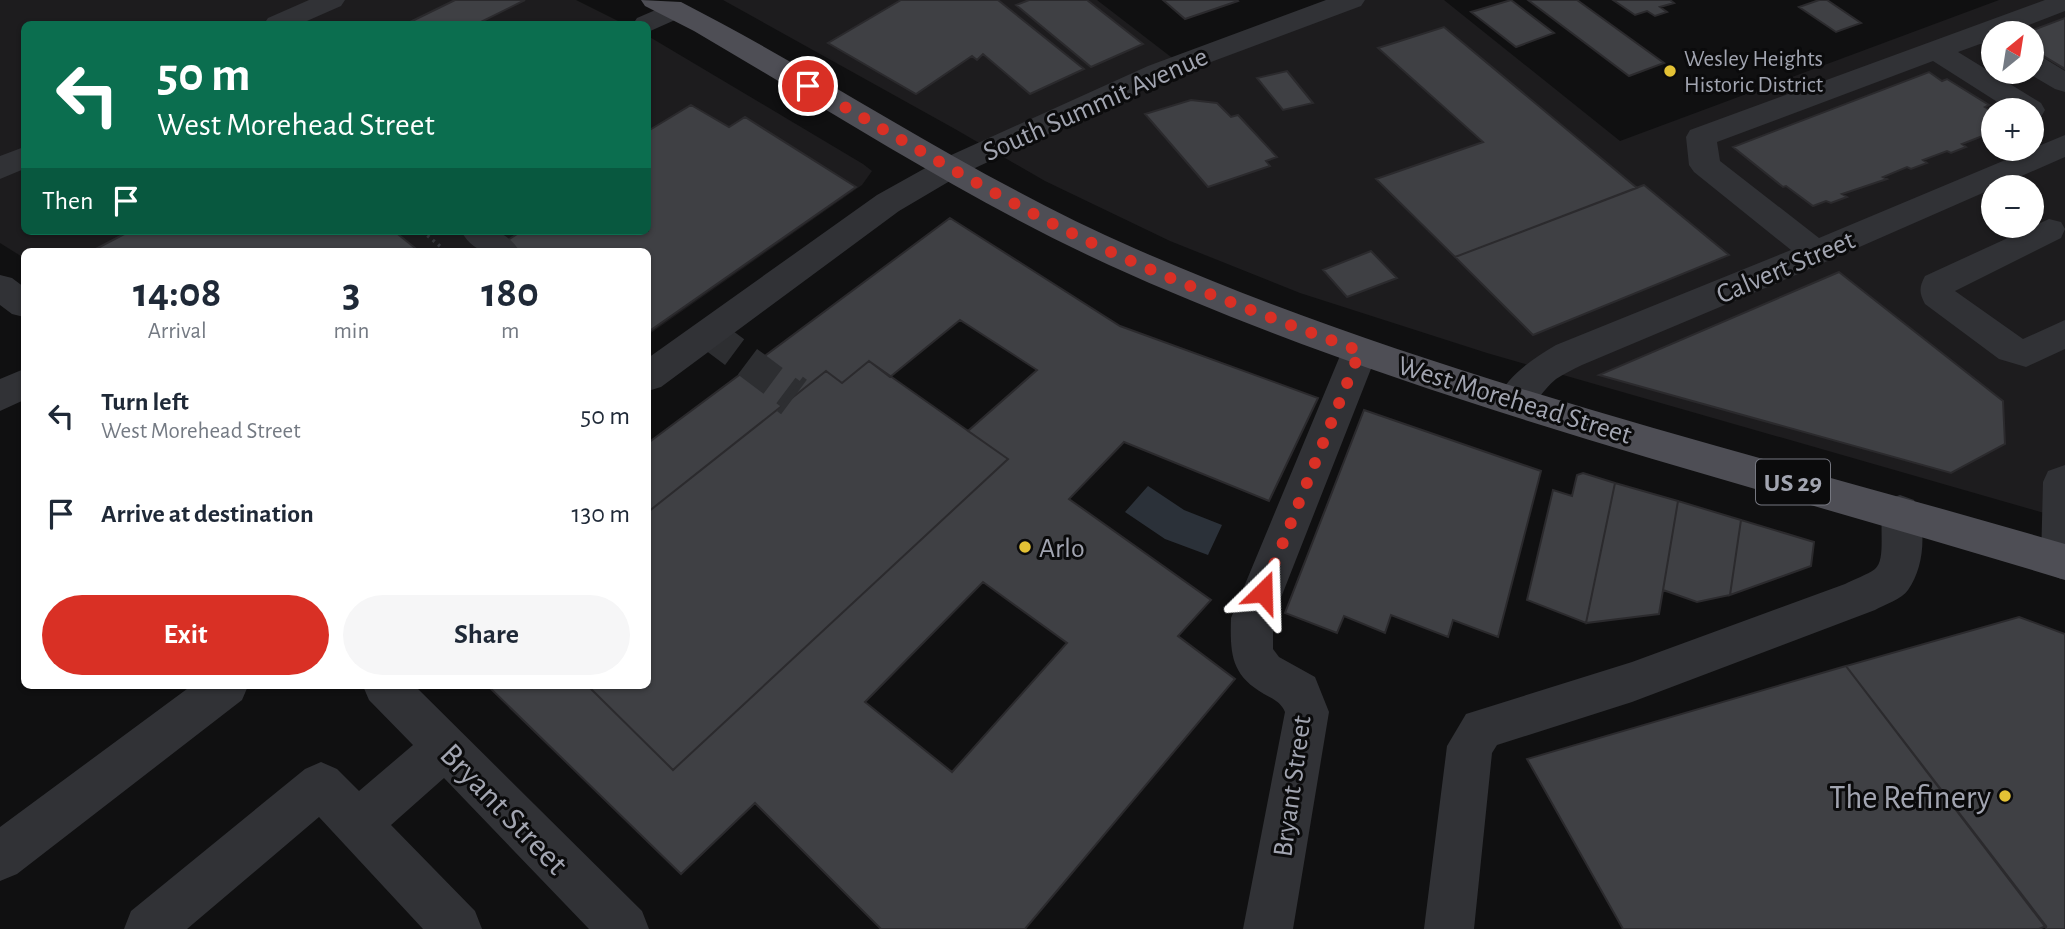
<!DOCTYPE html>
<meta charset="utf-8">
<style>
:root{--surface:#fff;--page:#f6f6f7;--text:#1f2937;--muted:#747a83;--accent:#d93025}
body{margin:0;font-family:"Alegreya Sans",sans-serif;background:var(--page);color:var(--text);height:100vh;display:flex;flex-direction:column;font-size:26px;white-space:nowrap}
*{box-sizing:border-box;margin:0}
p{font-size:23px;color:var(--muted)}
.icon{flex:none;width:38px;height:38px;fill:none;stroke:currentColor;stroke-width:2;stroke-linecap:round;stroke-linejoin:round}
.map{position:relative;flex:1;overflow:hidden}
.side{position:absolute;left:21px;top:248px;width:630px;height:441px;display:flex;flex-direction:column;background:var(--surface);border-radius:10px;box-shadow:0 2px 5px #0004}
.side>*{flex:none}
.guide{position:absolute;left:21px;top:21px;width:630px;height:214px;border-radius:10px;box-shadow:0 2px 5px #0004;background:#0b6e4f;color:#fff;overflow:hidden}
.needle{width:46px;rotate:30deg}
.tools{position:absolute;left:1981px;top:21px;display:grid;gap:14px}
.tools a{display:grid;place-items:center;width:63px;height:63px;border-radius:50%;background:var(--surface);box-shadow:0 2px 5px #0004;font-size:35px}
.pin{position:absolute;display:grid;place-items:center;width:60px;height:60px;color:#fff;margin:-30px;border:4px solid #fff;border-radius:50%;box-shadow:0 2px 7px #0007}
.me{position:absolute;width:77px;margin:-38px;rotate:22deg;stroke-linejoin:round;filter:drop-shadow(0 0 5px #0008)}
.turn{display:flex;align-items:center;gap:24px;height:147px;padding:0 21px;font-size:32px}
.turn .icon{width:91px;height:91px;stroke-width:2.5}
.turn b{display:block;font-size:49px;line-height:60px}
.then{display:flex;align-items:center;height:66px;padding:0 21px;background:#0003;gap:14px;font-size:26px}
.eta{display:flex;justify-content:space-evenly;align-items:center;height:119px;text-align:center}
.eta b{font-size:42px;font-weight:600;line-height:49px}
.action{display:flex;gap:14px;margin-top:auto;padding:14px 21px}
.action a{flex:1;height:80px;border-radius:42px;background:var(--accent);color:#fff;font-size:28px;font-weight:600;line-height:80px;text-align:center}
.action a+a{background:var(--page);color:var(--text)}
ul{padding:0;list-style:none}
li{display:flex;align-items:center;gap:21px;height:98px;padding:0 21px}
li div{flex:1}
li b{display:block;font-size:26px}
li em{font-style:normal}
.map>svg:first-child{display:block}
</style>
<div class="map">
<svg width="2065" height="929" viewBox="0 0 2065 929">
<rect width="100%" height="100%" fill="#101011"/>
<path fill="#1d1c1e" fill-rule="evenodd" d="M0,0H576L624,24H24V231H648V36L863,164L872,171L862,185L648,335V252H24V258L0,243Z
M723,0H1097L1184,67L1365,0H1444L1620,141L1999,0H2065V519L1487,353L1300,293L1170,241L1045,181L955,129ZM1993,33H2032V72H1993ZM1993,110H2032V149H1993ZM1993,187H2032V226H1993Z"/>
<path fill="#2b3139" d="M1148,486L1184,510L1222,525L1208,555L1165,539L1125,512Z"/>
<path fill="#3f4044" stroke="#2b2a2d" stroke-width="2" fill-rule="evenodd" d="M455,0H525L477,24H406Z
M901,0H998L1084,69L1030,94L983,54L977,60L972,56L916,94L828,43Z
M1029,0H1087L1143,44L1091,67L1016,5Z
M1163,0H1237L1238,1L1185,19Z
M1511,0L1554,33L1516,47L1471,12Z
M1528,0H1577L1664,63L1629,76Z
M1613,0H1670L1674,3L1660,7L1667,12L1655,16L1647,11L1635,15Z
M1819,0H1827L1861,23L1836,32L1799,7Z
M2065,18V69L2032,49V33H2025Z
M1444,27L1637,188L1455,257L1376,179L1483,142L1378,48Z
M1287,71L1313,103L1283,110L1257,78Z
M1929,72L1942,81L1947,79L1989,105L1985,107L1993,112V135H1985L1962,144L1966,147L1951,153L1947,151L1923,160L1927,163L1911,169L1907,167L1883,177L1887,179L1842,194L1847,197L1831,203L1826,201L1813,206L1786,186L1783,187L1733,147Z
M1191,100L1217,103L1231,117L1238,115L1277,157L1266,161L1270,166L1208,187L1145,114Z
M691,105L729,127L745,117L856,187L648,332V252H514L503,243L522,231H648V131Z
M1644,185L1729,255L1533,335L1455,257Z
M950,218L1120,326L1318,398L1269,501L1124,442L1069,499L1211,600L1178,636L1235,679L1025,929H881L755,803L681,874L488,686H588L673,770L1008,459L968,431L1037,370L960,320L890,377L869,361L842,383L826,371L648,512V443ZM983,582L1067,643L952,772L865,702Z
M130,231H394L420,252H90Z
M1371,251L1397,278L1347,297L1323,270Z
M1839,272L2003,401L2005,444L1951,473L1599,375Z
M869,361L1008,459L673,770L588,686H648V512L826,371L842,383Z
M1364,410L1541,471L1498,637L1453,620L1448,637L1391,615L1385,633L1344,616L1337,633L1285,613Z
M1583,473L1615,483L1586,623L1527,600L1553,490L1572,496L1577,475Z
M1615,483L1678,501L1659,614L1586,623Z
M1678,501L1741,520L1730,595L1697,602L1663,590Z
M1741,520L1814,542L1811,566L1730,595Z
M2019,617L2065,634V929H2047L1846,666Z
M1846,666L2046,926L2039,929H1623L1527,759Z"/>
<g fill="none" stroke-linecap="round" stroke-linejoin="round">
<path stroke="#2d2e31" stroke-width="32" stroke-dasharray="32 16" stroke-linecap="butt" d="M709,333L792,395"/>
<path stroke="#2d2e31" stroke-width="43" stroke-dasharray="43 21" stroke-linecap="butt" d="M790,394L794,397"/>
<path stroke="#37383d" stroke-width="3.5" stroke-dasharray="2.5 4.5" stroke-linecap="butt" d="M422,231L447,252"/>
<path fill="#313236" fill-rule="evenodd" d="M309,0H345L341,6L300,24H264L268,18Z
M1326,0H1365L1361,6L1168,78L960,175L899,211L661,387L648,391V358L877,195L938,161L1148,66Z
M2045,0H2065V11L2008,33H1993V48L1980,44L1958,52L2041,103L2045,110L2041,117L2032,119V110H2010L1933,61L1717,142L1720,161L1819,238L2065,135V157L1791,277L1582,365C1573,369 1564,374 1556,379C1536,395 1532,420 1501,410L1496,400C1509,375 1532,359 1556,345L1791,250L1694,172L1689,165L1686,137L1690,130Z
M674,2L684,4L688,10L684,16L648,32V24H633L637,18Z
M2032,54L2042,57L2065,71V92L2055,89L2026,72H2032Z
M24,147V169L0,179V156Z
M2049,219L2061,222L2065,229L2061,238L1955,291L2023,339L2065,320V349L2026,367L1999,359L1925,304C1919,293 1919,287 1925,276Z
M461,231C487,231 504,226 520,252C493,252 476,257 461,231Z
M0,275L12,278L24,287V317L12,314L0,305Z
M1360,338L1373,342L1378,351L1273,618V649L1279,657L1315,677L1329,712L1293,929H1243L1285,712C1281,702 1273,699 1264,694C1231,675 1230,654 1231,618L1342,351L1347,342Z
M24,369V400L0,411V379Z
M2065,465V577L2061,579L2047,573L2041,561L2043,482L2048,471Z
M1900,495L1914,500C1927,527 1925,566 1908,590C1902,599 1884,605 1875,610L1632,702L1497,745L1492,753L1474,929H1424L1447,746L1466,714L1632,662L1845,584C1854,579 1867,575 1875,569C1888,558 1876,519 1886,500Z
M191,686H248L242,700L17,874L0,881V827Z
M363,686H415L642,911L649,929H589L444,778L391,825L475,911L482,929H423L319,817L187,929H124L131,911L305,769L321,762L337,769L359,791L413,745L369,700Z"/>
<path fill="#4e4e55" fill-rule="evenodd" d="M641,0L681,2C835,81 977,180 1136,249C1434,379 1754,453 2065,544V580C1746,482 1413,403 1109,265C965,199 831,111 694,31L645,6Z"/>
</g>
<g fill="none" stroke-linecap="round" stroke-linejoin="round">
<path stroke="#d93025" stroke-width="12" stroke-dasharray="0 21.6" d="M808,86C912,145 1013,208 1122,257C1200,292 1280,321 1360,351L1263,592"/>
</g>
<g fill="#e4c235" stroke="#0b0b0c" stroke-width="2.5">
<circle cx="1670" cy="71" r="7"/>
<circle cx="1025" cy="547" r="7"/>
<circle cx="2005" cy="796" r="7"/>
</g>
<g text-anchor="middle" stroke-width="6" stroke-linejoin="round" paint-order="stroke">
<g font-size="23" fill="#a2a5b1" stroke="#0b0b0c" text-anchor="start">
<text x="1684" y="66">Wesley Heights<tspan x="1684" dy="26">Historic District</tspan></text>
</g>
<rect fill="#0b0b0c" stroke="#757780" stroke-width="2" x="1756" y="459.5" width="74" height="45" rx="5"/>
<g font-size="26" font-weight="bold" fill="#a2a5b1">
<text x="1793" y="491">US 29</text>
</g>
<g font-size="28" fill="#a2a5b1" stroke="#0b0b0c">
<text transform="translate(1095 103) rotate(-24)" y="10">South Summit Avenue</text>
<text transform="translate(1785 266) rotate(-23)" y="10">Calvert Street</text>
<text transform="translate(1515 399) rotate(17)" y="10">West Morehead Street</text>
<text transform="translate(1291 786) rotate(-82)" y="10">Bryant Street</text>
</g>
<g font-size="28" fill="#a2a5b1" stroke="#0b0b0c" text-anchor="start">
<text x="1039" y="557">Arlo</text>
</g>
<g font-size="33" fill="#a2a5b1" stroke="#0b0b0c" text-anchor="end">
<text x="1991" y="808">The Refinery</text>
</g>
<g font-size="33" fill="#a2a5b1" stroke="#0b0b0c">
<text transform="translate(505 808) rotate(46)" y="12">Bryant Street</text>
</g>
</g>
</svg>
<div class="tools">
<a><svg class="needle" viewBox="-14 -14 28 28"><path d="M0-13l5 13h-10z" fill="#e53935"/><path d="M0 13l5-13h-10z" fill="#747a83"/></svg></a>
<a>+</a>
<a>−</a>
</div>
<div class="pin" style="left:808px;top:86px;background:#d93025"><svg class="icon" aria-label="arrive" viewBox="0 0 24 24"><path d="M6 21V4h12l-3 4 3 4H6"/></svg></div>
<svg class="me" style="left:1263px;top:592px" viewBox="-20 -20 40 40"><path d="M0-17L14 15 0 8-14 15z" fill="#d93025" stroke="#fff" stroke-width="4"/></svg>
<div class="guide">
<div class="turn"><svg class="icon" aria-label="left" viewBox="0 0 24 24"><path d="M17 20v-9H6M10 6l-5 5 5 5"/></svg><div><b>50 m</b>West Morehead Street</div></div>
<div class="then">Then<svg class="icon" aria-label="arrive" viewBox="0 0 24 24"><path d="M6 21V4h12l-3 4 3 4H6"/></svg></div>
</div>
<section class="side">
<div class="eta">
<div><b>14:08</b><p>Arrival</p></div>
<div><b>3</b><p>min</p></div>
<div><b>180</b><p>m</p></div>
</div>
<ul>
<li><svg class="icon" aria-label="left" viewBox="0 0 24 24"><path d="M17 20v-9H6M10 6l-5 5 5 5"/></svg><div><b>Turn left</b><p>West Morehead Street</p></div><em>50 m</em></li>
<li><svg class="icon" aria-label="arrive" viewBox="0 0 24 24"><path d="M6 21V4h12l-3 4 3 4H6"/></svg><div><b>Arrive at destination</b></div><em>130 m</em></li>
</ul>
<div class="action"><a>Exit</a><a>Share</a></div>
</section>
</div>
